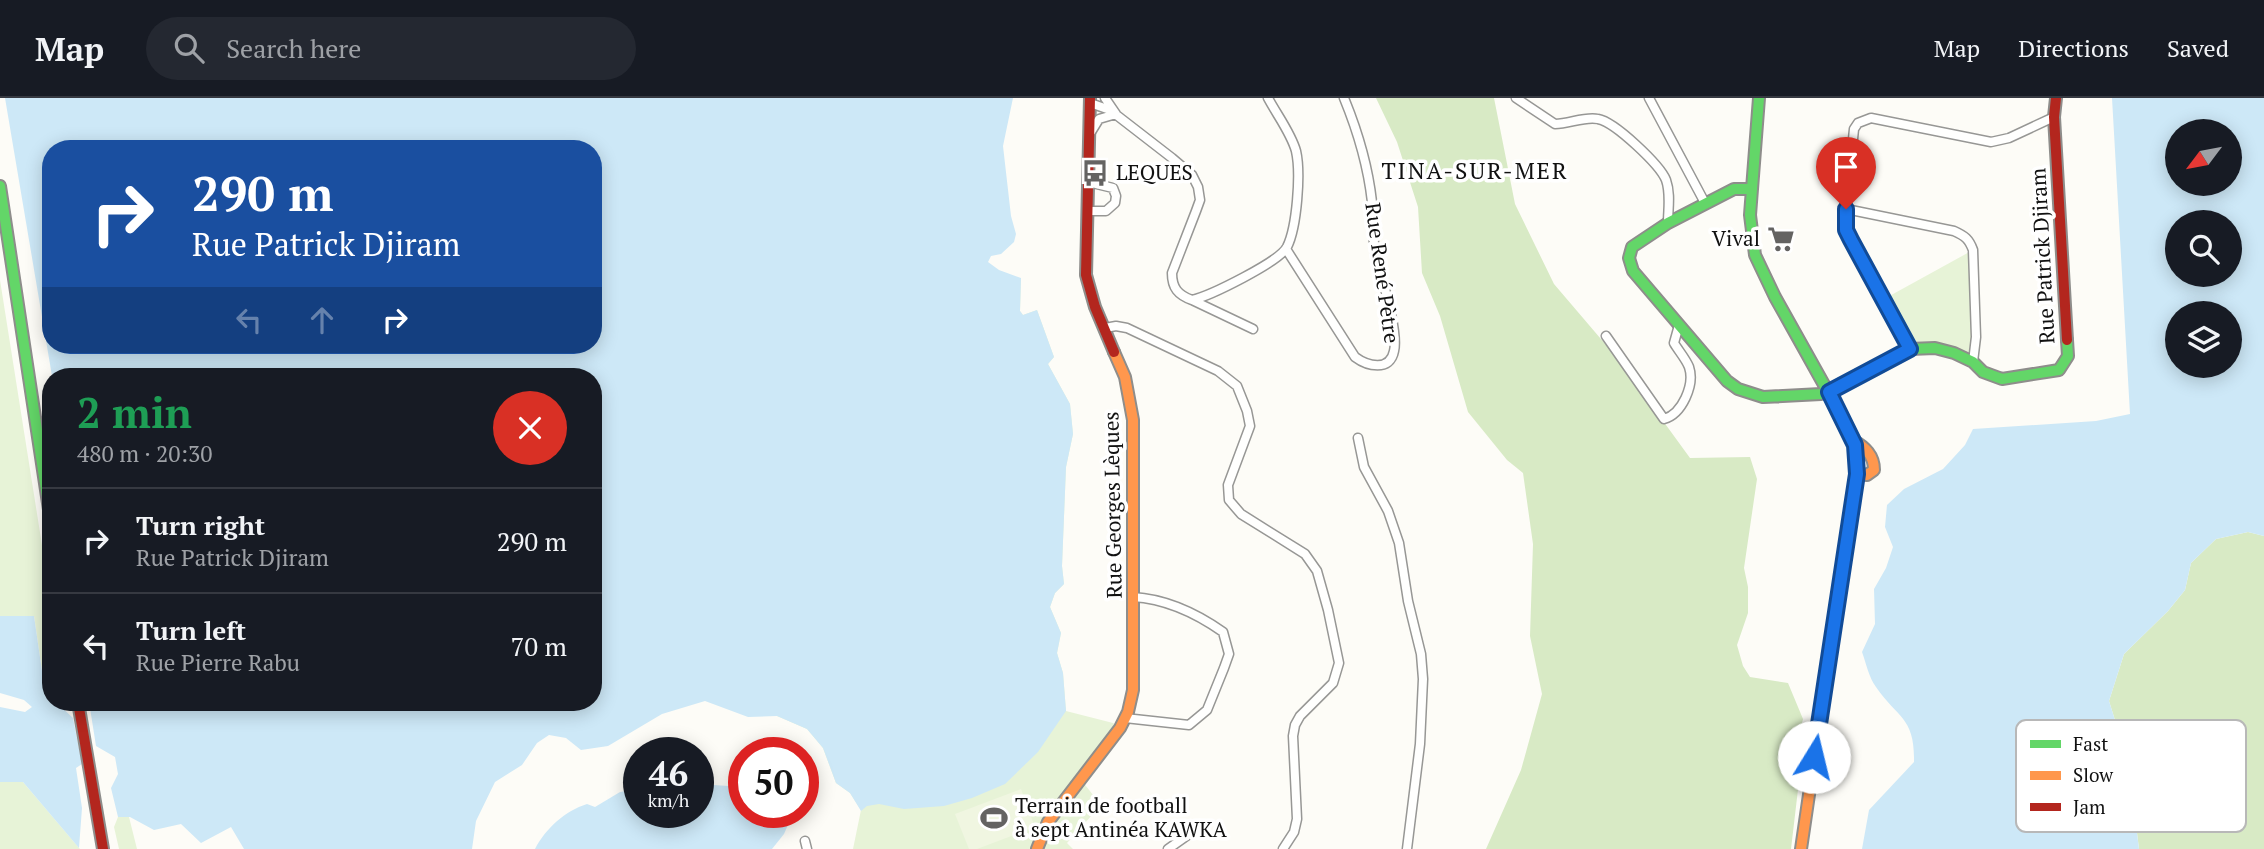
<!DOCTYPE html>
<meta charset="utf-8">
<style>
:root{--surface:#171b24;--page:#242831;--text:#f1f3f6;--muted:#9ea1a6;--line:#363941}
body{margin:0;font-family:"PT Serif",serif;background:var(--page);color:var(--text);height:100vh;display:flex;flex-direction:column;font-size:26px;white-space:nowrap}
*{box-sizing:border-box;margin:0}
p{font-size:23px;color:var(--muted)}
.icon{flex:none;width:38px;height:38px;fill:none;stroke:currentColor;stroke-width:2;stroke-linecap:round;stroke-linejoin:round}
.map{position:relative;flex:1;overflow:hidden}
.panel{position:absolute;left:42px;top:270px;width:560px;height:343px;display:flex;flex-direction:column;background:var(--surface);border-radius:28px;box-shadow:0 4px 18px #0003}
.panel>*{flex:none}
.guide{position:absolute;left:42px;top:42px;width:560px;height:214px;border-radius:28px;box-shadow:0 4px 18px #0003;background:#1a4fa0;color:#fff;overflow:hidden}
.needle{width:46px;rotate:238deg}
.buttons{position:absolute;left:2165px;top:21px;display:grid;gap:14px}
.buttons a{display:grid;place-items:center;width:77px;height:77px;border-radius:50%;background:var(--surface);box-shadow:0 4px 18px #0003;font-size:35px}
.speed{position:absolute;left:623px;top:639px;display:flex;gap:14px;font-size:35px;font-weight:700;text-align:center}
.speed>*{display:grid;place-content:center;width:91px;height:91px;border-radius:50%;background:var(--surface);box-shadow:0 4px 18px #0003;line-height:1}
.speed small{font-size:18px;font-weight:400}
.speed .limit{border:10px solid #d22;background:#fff;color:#111}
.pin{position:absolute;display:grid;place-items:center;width:60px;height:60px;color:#fff;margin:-72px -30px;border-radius:50% 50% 50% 0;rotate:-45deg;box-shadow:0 0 7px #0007}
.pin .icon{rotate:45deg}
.me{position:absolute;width:77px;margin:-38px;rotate:9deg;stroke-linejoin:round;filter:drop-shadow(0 0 5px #0008)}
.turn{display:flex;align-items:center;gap:24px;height:147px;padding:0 35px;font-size:32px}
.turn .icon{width:91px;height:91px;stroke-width:2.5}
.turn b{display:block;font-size:49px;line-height:60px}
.lanes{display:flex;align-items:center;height:66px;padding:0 35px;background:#0003;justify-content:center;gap:35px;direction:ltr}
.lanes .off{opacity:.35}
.round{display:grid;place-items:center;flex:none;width:74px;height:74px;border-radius:37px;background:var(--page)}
.overview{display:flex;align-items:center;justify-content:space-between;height:119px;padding:0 35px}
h1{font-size:42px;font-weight:800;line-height:52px;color:#1e9e55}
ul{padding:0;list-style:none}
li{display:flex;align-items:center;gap:21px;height:105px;padding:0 35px;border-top:2px solid var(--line)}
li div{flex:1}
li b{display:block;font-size:26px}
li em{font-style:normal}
header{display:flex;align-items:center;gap:42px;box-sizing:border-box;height:98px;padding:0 35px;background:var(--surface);border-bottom:2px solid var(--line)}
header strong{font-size:33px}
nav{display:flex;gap:38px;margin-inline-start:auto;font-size:24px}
.search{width:490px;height:63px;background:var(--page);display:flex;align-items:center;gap:18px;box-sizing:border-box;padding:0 24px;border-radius:38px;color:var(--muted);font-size:26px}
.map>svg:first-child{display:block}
</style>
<header>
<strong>Map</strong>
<div class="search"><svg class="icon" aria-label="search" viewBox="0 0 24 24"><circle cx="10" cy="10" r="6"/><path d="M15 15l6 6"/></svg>Search here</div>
<nav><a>Map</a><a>Directions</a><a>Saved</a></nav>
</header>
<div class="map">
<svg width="2264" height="751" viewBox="0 0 2264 751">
<rect width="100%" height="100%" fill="#fdfcf7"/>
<path fill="#e7f3d7" d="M1973,152V264L1954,255L1910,251L1884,201Z
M1021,180L1020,213L1023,217L1037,212L1054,259L1048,266L1070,306L1073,336L1066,369L1062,468L1064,486L1055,495L1050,509L1061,535L1057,555L1063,575L1066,613L1113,625L1120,630L1082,683L1101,707L1067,745L1073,751H853L861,712L850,695L836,685L823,650L807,631L777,618L1004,215Z
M0,182L51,504V597L42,573L34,518H0Z
M0,684H23L80,751H0Z
M118,719H129L137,751H119L114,729Z"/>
<path fill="#d8eac5" d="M1376,0H1494L1515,106L1554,186L1618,261L1690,360L1750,359L1757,381L1744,470L1748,489V515L1737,547L1743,568L1750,579L1788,585L1803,621L1798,642L1801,666L1791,751H1486L1521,672L1542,596L1530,538L1533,446L1523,375L1507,362L1468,314L1440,218L1422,175L1418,109L1397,44Z
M2248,434L2264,438V751H2139L2132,695L2131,654L2119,635L2109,603L2124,556L2168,513L2185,492L2191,465L2216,441Z"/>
<path fill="#f0f6e1" d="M1021,691L1033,724L1027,732L977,751H969L955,716Z"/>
<path fill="#cde8f7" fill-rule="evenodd" d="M5,0H1013L1003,48L1011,118L1016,136L1014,144L1001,156L991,158L988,164L999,172L1021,180L1020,213L1023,217L1037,212L1054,259L1048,266L1070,306L1073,336L1066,369L1062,468L1064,486L1055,495L1050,509L1061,535L1057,555L1063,575L1066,613L1038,654L1005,686L972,700L944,708L904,711L879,706L867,708L861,713L850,695L836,685L823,650L807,631L777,618L748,619L705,603L662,616L608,648L581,652L566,640L549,637L537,645L522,667L495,684L476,723L472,751H244L231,729L201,745L181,726L154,732L130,719H118L111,690L118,676L115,659L96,648L90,610L96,604H593V278H52ZM51,51H593V247H51Z
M2112,0H2264V438L2248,434L2216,441L2191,465L2185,492L2168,513L2124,556L2109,603L2119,635L2131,654L2132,695L2139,751H1862L1869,712L1914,664C1915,619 1898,621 1876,589C1869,580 1866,565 1862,554L1875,526L1874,491L1886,470L1893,449L1885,429L1887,407L1904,391L1943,371L1965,347L1973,331L2096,323L2130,316ZM2230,33V86H2177V33ZM2230,124V177H2177V124ZM2230,215V268H2177V215Z
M0,518H34L42,573L51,597V604H56L73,620L82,666L76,670L82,710L79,750L23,684H0V609L25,614L32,609L24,602L0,595Z
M698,686L744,689V714H787L790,722L784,736L772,751H535C546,730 565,713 587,706L595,709L620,694L639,691V714H698Z"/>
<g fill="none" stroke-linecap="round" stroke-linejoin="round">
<defs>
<path id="street" d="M1516,0L1555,26C1569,26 1585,18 1598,21C1615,24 1660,67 1666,82C1671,96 1668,111 1668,125
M1649,0L1705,105
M1090,5L1110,12L1172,60L1192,77L1198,89L1200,102L1196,113L1172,175C1172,190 1178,197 1192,202C1210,198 1279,164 1287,149C1297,129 1301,75 1296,53C1291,35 1277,17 1268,0
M1091,34L1099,21L1116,16L1105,0
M1846,111L1954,133C1965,138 1969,141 1973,152L1976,239L1973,264
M1087,113H1106L1115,105L1116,98L1113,90L1088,84
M1286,151L1355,259C1367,268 1390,274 1394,253C1399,233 1380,175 1375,153C1372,136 1374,120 1372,104C1368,68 1358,34 1344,0
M1192,202L1253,231
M1105,230L1116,228L1127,230L1218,273L1237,288L1247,313L1250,328L1228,387L1229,402L1241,416L1305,456L1317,473L1328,512L1339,565L1333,585L1300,618L1295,627L1293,638L1297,721L1294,734L1283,751
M1606,238L1664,321C1682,316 1695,287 1689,269C1686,261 1678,252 1674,245L1679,227
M1910,251L1846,132V111L1854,31L1858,25L1871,20L1991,44L2009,40L2054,19
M1358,340L1364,369L1388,413L1399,445L1408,503L1421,556L1423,581L1420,646L1407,751
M1125,620L1189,627L1207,612L1224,570L1229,556L1223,534C1196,515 1167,501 1133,499
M805,743L807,751
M1168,751L1202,727"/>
<path id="fast" d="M1759,0L1750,117L1755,157L1775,199L1846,326L1855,347L1857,370L1848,431
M0,88L51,425
M1752,91H1734L1668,125L1632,149L1629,160L1633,173L1727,283L1738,291L1763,299L1821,296L1837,290L1910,251L1935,250L1954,255L1973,264L1983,274L2002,281L2059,272L2068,258L2067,242"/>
<path id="slow" d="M1853,342C1865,349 1874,357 1874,372L1867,377L1857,376
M1037,751L1048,724L1120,630L1128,614L1133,592V322L1125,279L1114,254
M1801,751L1848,431"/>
<path id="jam" d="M1090,0L1086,177L1095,209L1114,254
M2056,0L2054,19L2067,242
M78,604L103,751"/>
</defs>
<use href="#street" stroke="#979795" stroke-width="11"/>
<use href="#fast" stroke="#8e8d8b" stroke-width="14"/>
<use href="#slow" stroke="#8e8d8b" stroke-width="14"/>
<use href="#jam" stroke="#8e8d8b" stroke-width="14"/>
<use href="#street" stroke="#fffffe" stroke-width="8"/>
<use href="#fast" stroke="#63d668" stroke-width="10"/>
<use href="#slow" stroke="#ff974d" stroke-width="10"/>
<use href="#jam" stroke="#b3261e" stroke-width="10"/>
</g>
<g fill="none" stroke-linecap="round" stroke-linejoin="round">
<defs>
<path id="route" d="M1814,659L1857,376L1855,347L1829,294L1910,251L1851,142L1846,132V111"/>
</defs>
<use href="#route" stroke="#114b97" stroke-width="18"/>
<use href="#route" stroke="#1a73e8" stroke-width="12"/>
</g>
<defs>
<symbol id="bus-bare" viewBox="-9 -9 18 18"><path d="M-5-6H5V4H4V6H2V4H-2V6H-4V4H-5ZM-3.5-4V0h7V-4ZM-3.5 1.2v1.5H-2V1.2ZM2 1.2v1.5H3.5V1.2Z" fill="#646362" stroke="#fff" stroke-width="2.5" paint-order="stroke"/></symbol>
<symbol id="supermarket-bare" viewBox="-9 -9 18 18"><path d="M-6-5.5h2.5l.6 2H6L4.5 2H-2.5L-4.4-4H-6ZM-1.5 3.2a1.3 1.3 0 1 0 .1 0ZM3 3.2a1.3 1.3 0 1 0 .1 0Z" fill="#646362" stroke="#fff" stroke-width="2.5" paint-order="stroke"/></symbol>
<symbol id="stadium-bare" viewBox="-9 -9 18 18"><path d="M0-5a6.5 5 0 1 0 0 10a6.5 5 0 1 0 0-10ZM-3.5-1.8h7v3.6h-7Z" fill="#646362" stroke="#fff" stroke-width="2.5" paint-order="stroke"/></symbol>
</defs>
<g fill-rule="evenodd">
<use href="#bus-bare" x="1076" y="56" width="38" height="38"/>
<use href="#supermarket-bare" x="1762" y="122" width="38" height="38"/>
<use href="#stadium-bare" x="975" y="701" width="38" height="38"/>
</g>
<g text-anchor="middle" stroke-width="7" stroke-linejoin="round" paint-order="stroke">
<g font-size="21" fill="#111" stroke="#fff" text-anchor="start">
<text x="1116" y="82">LEQUES</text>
<text x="1760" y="148" text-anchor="end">Vival</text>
<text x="1015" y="715">Terrain de football<tspan x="1015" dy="24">à sept Antinéa KAWKA</tspan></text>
</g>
<g font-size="21" fill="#111" stroke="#fff">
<text transform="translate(2043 158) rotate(-93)" y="7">Rue Patrick Djiram</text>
<text transform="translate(1382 175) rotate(82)" y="7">Rue René Pètre</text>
<text transform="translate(1113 407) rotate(-91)" y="7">Rue Georges Lèques</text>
</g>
<g font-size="23" letter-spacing="2" fill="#111" stroke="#fff">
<text x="1475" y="81">TINA-SUR-MER</text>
</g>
</g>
<rect x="2016" y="622" width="230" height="112" rx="10" fill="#fff" stroke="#b8b8b8" stroke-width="2"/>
<rect x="2030" y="642" width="31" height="8" fill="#63d668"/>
<rect x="2030" y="673" width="31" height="9" fill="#ff974d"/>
<rect x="2030" y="705" width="31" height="8" fill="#b3261e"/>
<g font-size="19" fill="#111">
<text x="2073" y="653">Fast</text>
<text x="2073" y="684">Slow</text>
<text x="2073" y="716">Jam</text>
</g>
</svg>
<div class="buttons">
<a><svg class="needle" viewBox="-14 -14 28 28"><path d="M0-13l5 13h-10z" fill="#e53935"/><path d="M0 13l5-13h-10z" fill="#9ea1a6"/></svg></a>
<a><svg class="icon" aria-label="search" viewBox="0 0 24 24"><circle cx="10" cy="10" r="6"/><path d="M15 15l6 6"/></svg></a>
<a><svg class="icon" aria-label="layers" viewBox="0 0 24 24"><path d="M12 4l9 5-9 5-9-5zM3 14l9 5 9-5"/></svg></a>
</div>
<div class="speed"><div>46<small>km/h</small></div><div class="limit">50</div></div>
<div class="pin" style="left:1846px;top:111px;background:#d93025"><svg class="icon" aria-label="arrive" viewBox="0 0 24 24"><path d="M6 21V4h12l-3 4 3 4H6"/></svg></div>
<svg class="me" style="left:1814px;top:659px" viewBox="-20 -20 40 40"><circle r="19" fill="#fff"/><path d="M0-13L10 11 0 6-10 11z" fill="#1a73e8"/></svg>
<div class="guide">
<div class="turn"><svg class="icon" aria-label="right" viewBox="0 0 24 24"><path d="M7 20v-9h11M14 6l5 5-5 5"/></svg><div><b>290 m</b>Rue Patrick Djiram</div></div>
<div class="lanes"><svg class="icon off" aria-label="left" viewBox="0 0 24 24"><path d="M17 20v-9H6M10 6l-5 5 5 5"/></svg><svg class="icon off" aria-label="ahead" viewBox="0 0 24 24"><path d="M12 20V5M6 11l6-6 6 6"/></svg><svg class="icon" aria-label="right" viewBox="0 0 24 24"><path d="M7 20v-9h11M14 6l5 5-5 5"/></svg></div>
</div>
<section class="panel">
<div class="overview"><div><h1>2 min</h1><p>480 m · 20:30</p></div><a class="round" style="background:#d93025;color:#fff"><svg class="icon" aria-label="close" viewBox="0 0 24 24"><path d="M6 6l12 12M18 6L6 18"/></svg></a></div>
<ul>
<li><svg class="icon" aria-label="right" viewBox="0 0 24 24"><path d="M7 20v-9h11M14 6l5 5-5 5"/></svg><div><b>Turn right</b><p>Rue Patrick Djiram</p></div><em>290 m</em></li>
<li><svg class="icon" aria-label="left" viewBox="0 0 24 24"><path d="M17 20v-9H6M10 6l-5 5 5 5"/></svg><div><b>Turn left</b><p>Rue Pierre Rabu</p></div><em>70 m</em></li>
</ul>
</section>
</div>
